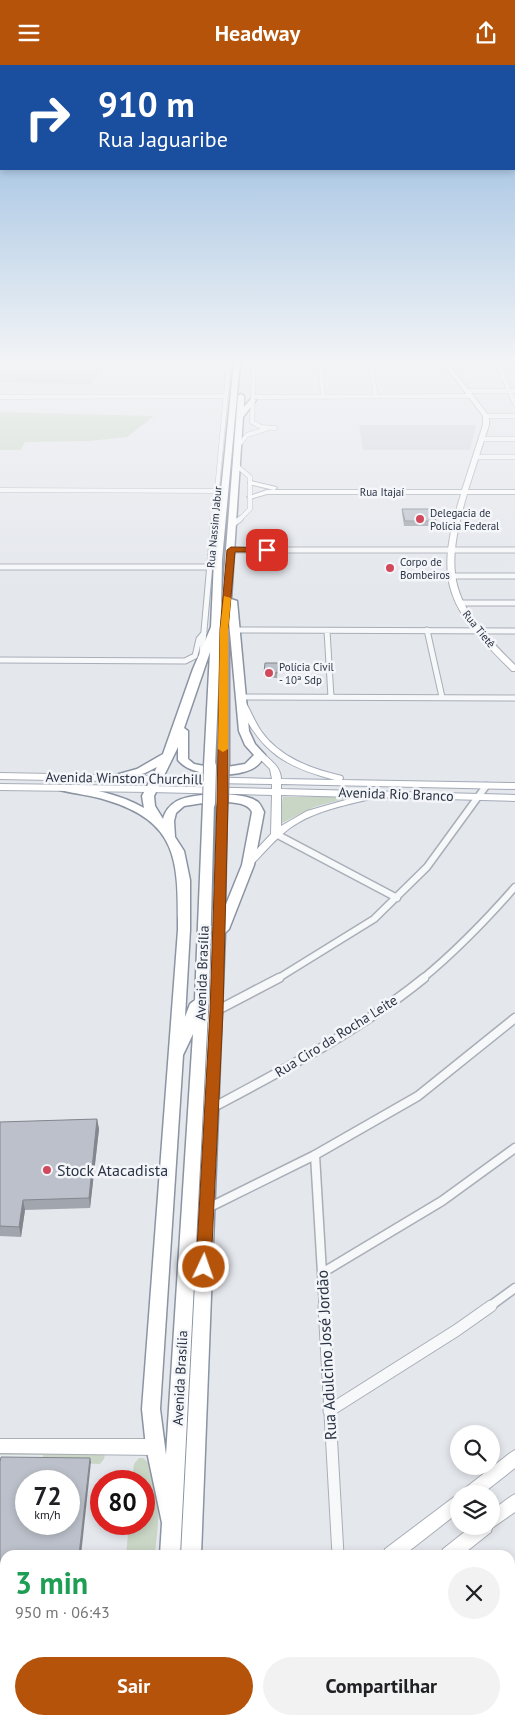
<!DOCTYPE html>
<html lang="pt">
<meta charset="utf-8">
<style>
:root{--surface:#fff;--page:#f2f2f2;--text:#202124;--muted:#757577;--accent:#b45309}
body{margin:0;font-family:"PT Sans",sans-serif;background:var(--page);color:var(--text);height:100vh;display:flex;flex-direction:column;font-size:19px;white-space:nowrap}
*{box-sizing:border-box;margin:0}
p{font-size:16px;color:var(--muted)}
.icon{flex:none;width:28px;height:28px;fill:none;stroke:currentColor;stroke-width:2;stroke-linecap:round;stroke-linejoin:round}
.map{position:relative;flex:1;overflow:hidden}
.sheet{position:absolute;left:0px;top:1485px;width:515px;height:175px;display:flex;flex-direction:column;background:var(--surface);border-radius:15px 15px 0 0;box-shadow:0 2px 8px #0003}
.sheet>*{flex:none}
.top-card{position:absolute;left:0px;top:0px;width:515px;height:105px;box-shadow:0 2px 8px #0003;background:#1a4fa0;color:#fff;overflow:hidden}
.fabs{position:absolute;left:450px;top:1360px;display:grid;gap:10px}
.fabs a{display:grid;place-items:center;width:50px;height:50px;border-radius:50%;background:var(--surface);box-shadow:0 2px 8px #0003;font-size:25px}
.speed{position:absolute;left:15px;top:1405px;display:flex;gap:10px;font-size:25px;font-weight:700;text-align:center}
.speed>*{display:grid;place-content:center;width:65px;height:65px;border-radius:50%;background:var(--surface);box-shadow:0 2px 8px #0003;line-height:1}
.speed small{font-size:12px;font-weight:400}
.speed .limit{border:8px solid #d22;background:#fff;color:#111}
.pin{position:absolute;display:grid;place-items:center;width:42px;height:42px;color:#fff;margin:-21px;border-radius:10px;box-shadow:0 2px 8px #0006}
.me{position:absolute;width:55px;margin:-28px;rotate:3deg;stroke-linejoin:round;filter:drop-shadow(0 0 4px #0008)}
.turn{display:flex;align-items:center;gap:18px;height:105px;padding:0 15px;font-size:22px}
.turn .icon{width:65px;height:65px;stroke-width:2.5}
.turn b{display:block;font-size:35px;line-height:42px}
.round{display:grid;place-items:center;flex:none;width:52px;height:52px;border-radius:26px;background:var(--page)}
.overview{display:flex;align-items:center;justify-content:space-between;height:85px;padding:0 15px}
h1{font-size:30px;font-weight:800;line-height:38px;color:#1e9e55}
.action{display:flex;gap:10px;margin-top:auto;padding:10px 15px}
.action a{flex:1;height:58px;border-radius:30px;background:var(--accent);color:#fff;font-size:20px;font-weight:800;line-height:58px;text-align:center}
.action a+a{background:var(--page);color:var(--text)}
header{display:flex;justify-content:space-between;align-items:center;height:65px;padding:0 15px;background:var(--accent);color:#fff;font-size:22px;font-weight:800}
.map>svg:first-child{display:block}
</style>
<header><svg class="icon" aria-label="menu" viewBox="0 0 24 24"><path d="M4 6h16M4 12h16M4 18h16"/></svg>Headway<svg class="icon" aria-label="share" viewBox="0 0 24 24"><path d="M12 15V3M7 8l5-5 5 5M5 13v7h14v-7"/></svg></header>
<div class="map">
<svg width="515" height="1660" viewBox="0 0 515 1660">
<rect width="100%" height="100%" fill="#e4e7ec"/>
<path fill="#d2d6de" d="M359,360H476L470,385H363Z"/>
<path fill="#c9d6c5" d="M0,297H124L120,301L103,304L91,319L0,318Z
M0,347L154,351L127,372L89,376L25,377L21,385H0Z
M283,732H351L314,742L278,760Z
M0,1384L105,1389L104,1394L100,1399L43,1397V1390H0Z
M139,1393H143C167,1412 157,1462 155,1490H126L129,1459H144V1416H132L134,1399Z"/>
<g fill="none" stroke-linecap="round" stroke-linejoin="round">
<defs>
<path id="street-far4" d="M254,297L252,357L261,362L275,363
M320,297L323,331
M370,297L376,331
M497,297L515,339
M468,326H515
M0,332L226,331
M253,332L472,331
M486,351H515
M482,374H515
M238,381L247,370L266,364
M476,392H515
M237,401L250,412V444L238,456
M0,425L216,426
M214,456L229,297"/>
<path id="street-far3" d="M232,460L240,454
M231,485H515
M0,502H210
M451,511H515
M459,538H515
M235,565L515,566
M427,565L442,632
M327,566L331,632
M202,588L214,454
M0,595L185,596L195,591L199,574L204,568
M241,632L515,633"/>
<path id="street-far2" d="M276,769L397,833
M277,914L374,854L427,802L486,721
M422,914C456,886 486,855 515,822"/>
<path id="street-far1" d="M216,946L279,913
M212,1043C285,1004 360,965 424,913
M315,1090L324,1242
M206,1144L315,1090L418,1031L515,953
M322,1208L442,1136L515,1083
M489,1242L515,1223"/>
<path id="street" d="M324,1241L338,1490
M329,1346L457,1265L491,1241
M340,1655V1660"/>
<path id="secondary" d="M442,297H447L489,351V360L468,425H515V429H467C442,515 452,538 515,600V606H512C447,542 433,519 461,429H267L250,434L247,432L267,425H462L483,360V351Z
M251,416L276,422L277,423L274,425L249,419L248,418Z
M0,708L155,711L159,714L155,717L0,714Z
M0,719L150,721L155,724L150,727L0,725Z
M0,1374H155L160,1377L163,1382L160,1387L155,1390L0,1388Z
M515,1385V1403L482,1429H461L464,1424L510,1388Z
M459,1429V1447L404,1490H383L385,1484L454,1432Z
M515,1429V1447L492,1463L491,1467L462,1490H441L443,1484L472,1461H491V1446L510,1432Z
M220,1655H242L240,1660H218Z"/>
<path id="primary" d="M240,638H246C251,647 255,657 261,666C280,693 312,704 342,711L343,713L342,715L515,718V724L281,719V724L515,730V736L371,732L370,734C342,741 314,746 290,763C275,774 264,788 251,801H245L243,799L245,797L271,769L272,730L150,727L145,724L150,721L272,724V719L155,717L151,714L155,711L272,714L270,704L256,690L260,687L263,688C271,696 281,702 281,714L335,715C286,702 261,688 239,640ZM281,730L356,732L307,746L281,761Z"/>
<path id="highway" d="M234,297H240L222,495L221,548L238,331L241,329L244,331V342L251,334L256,335L243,352L231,534L237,536L249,666L255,679L265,690C262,696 258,701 252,704C233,713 191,712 178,695V682L154,731L155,741L163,754C165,746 170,740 177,736C192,728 244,726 258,737C261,740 262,743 264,747L254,800L229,864L225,868L201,1490H181L209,946L217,737H214L209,928L180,1490H160L162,1458L146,1382L142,1344L178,865C178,798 180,757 106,735C91,730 75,729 60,725L58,723L64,720C92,724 120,729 144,743L142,731L157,702L145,708L116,716L110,713L112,711L137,704L163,689L193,604L211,562L214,495ZM229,557L239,666L245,680L254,690L245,699L227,702L229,700ZM210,587L204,701L194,699L188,694V666L184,663ZM219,604L217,700L219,702H215ZM227,737C236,738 248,738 252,747L242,800L225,842ZM203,738L195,935L190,939L185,952L190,865V815L184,786L175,772L174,756L176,748L184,741ZM193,969L166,1390L160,1344L183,990Z
M149,1655H171L170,1660H148Z
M173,1655H195V1660H173Z"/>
</defs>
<use href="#street-far4" stroke="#a9aeb7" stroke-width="5"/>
<use href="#street-far3" stroke="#a9aeb7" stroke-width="7"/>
<use href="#street-far2" stroke="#a9aeb7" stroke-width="9"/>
<use href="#street-far1" stroke="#a9aeb7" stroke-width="11"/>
<use href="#street" stroke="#a9aeb7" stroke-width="13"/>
<use href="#secondary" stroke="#a9aeb7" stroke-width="2"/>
<use href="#primary" stroke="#a3abb8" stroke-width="2"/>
<use href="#highway" stroke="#8b94a3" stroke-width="3"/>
<use href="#street-far4" stroke="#f7f8fa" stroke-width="4"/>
<use href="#street-far3" stroke="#f7f8fa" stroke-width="5"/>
<use href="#street-far2" stroke="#f7f8fa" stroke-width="6"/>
<use href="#street-far1" stroke="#f7f8fa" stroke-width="8"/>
<use href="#street" stroke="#f7f8fa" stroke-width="11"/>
<use href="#secondary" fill="#fff" fill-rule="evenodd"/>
<use href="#primary" fill="#fff" fill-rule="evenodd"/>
<use href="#highway" fill="#fff" fill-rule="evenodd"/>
<defs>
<path id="highway-bridge" d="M209,738L210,701
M222,738L223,700"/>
</defs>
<use href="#highway-bridge" stroke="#8b94a3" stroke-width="14" stroke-linecap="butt"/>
<use href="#highway-bridge" stroke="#fff" stroke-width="12"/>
</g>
<path fill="#a1a5ae" d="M402,444L436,456V461H404L402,448Z
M265,598H278L277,613L264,612Z
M97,1054L99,1064L90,1143L25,1145L21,1172L0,1171V1057Z"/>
<path fill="#83868d" d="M97,1054L99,1064L90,1143L89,1133Z
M23,1135L25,1145L21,1172L19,1162Z
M90,1393L91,1397L81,1490H79Z"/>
<path fill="#bbc0ca" stroke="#83868d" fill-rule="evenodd" d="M402,444H433L436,456H405Z
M265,598H278L277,608H264Z
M97,1054L89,1133L23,1135L19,1162L0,1161V1057Z
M1,1392L90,1393L79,1490H5V1655H61V1660H0V1397ZM26,1416H69V1459H26Z"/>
<linearGradient id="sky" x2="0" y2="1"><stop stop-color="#8bb4dd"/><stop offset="0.56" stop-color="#f3f4f6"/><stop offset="1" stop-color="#f3f4f6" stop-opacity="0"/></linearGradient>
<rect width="515" height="530" fill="url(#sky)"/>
<path fill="#b45309" stroke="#753606" d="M231,482L267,483L271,485L267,487H235L228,565V738L223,946L211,1202L209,1206L204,1208L198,1206L196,1202L210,946L217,738L220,565L227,485Z"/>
<path fill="#f59e0b" d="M224,531L231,533L228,565V684L223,687L218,684L220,565Z"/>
<g fill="#d1495b" stroke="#f4f6f9" stroke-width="2">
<circle cx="420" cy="454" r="5"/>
<circle cx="390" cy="503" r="5"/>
<circle cx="269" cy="608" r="5"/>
<circle cx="47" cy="1105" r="5"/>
</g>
<g text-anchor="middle" stroke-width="5" stroke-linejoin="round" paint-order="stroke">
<g font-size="11" fill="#2b3445" stroke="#f4f6f9">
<text x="382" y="431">Rua Itajaí</text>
<text transform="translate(214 462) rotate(-85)" y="4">Rua Nassim Jabur</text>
<text transform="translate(479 564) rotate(51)" y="4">Rua Tietê</text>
</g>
<g font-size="11" fill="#2b3445" stroke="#f4f6f9" text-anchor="start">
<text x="430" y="452">Delegacia de<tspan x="430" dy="13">Polícia Federal</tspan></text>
<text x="400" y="501">Corpo de<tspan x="400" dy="13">Bombeiros</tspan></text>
<text x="279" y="606">Polícia Civil<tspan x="279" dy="13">- 10ª Sdp</tspan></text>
</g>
<g font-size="14" fill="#2b3445" stroke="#f4f6f9">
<text transform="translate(124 713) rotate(1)" y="5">Avenida Winston Churchill</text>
<text transform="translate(396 729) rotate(2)" y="5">Avenida Rio Branco</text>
<text transform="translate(202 908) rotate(-88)" y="5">Avenida Brasília</text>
<text transform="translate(336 971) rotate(-32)" y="5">Rua Ciro da Rocha Leite</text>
<text transform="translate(180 1313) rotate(-87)" y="5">Avenida Brasília</text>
</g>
<g font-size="16" fill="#2b3445" stroke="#f4f6f9" text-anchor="start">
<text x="57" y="1111">Stock Atacadista</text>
</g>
<g font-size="16" fill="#2b3445" stroke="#f4f6f9">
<text transform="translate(326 1290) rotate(-93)" y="6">Rua Adulcino José Jordão</text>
</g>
</g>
</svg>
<div class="fabs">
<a><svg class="icon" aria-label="search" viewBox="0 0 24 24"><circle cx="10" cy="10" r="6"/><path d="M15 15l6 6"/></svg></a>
<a><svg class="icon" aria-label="layers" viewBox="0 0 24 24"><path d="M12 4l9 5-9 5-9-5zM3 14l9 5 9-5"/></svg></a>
</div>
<div class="speed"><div>72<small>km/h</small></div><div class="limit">80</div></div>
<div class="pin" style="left:267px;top:485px;background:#d93025"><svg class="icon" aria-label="arrive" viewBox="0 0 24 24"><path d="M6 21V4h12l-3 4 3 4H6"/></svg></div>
<svg class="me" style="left:204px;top:1202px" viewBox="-20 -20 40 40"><circle r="17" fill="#b45309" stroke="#fff" stroke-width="3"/><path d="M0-11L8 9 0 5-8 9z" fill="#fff"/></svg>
<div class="top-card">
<div class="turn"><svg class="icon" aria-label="right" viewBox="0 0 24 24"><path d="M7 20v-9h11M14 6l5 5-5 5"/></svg><div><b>910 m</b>Rua Jaguaribe</div></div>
</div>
<section class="sheet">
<div class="overview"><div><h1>3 min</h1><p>950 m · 06:43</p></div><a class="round"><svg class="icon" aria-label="close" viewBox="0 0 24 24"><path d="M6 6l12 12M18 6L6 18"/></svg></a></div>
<div class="action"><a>Sair</a><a>Compartilhar</a></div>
</section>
</div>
